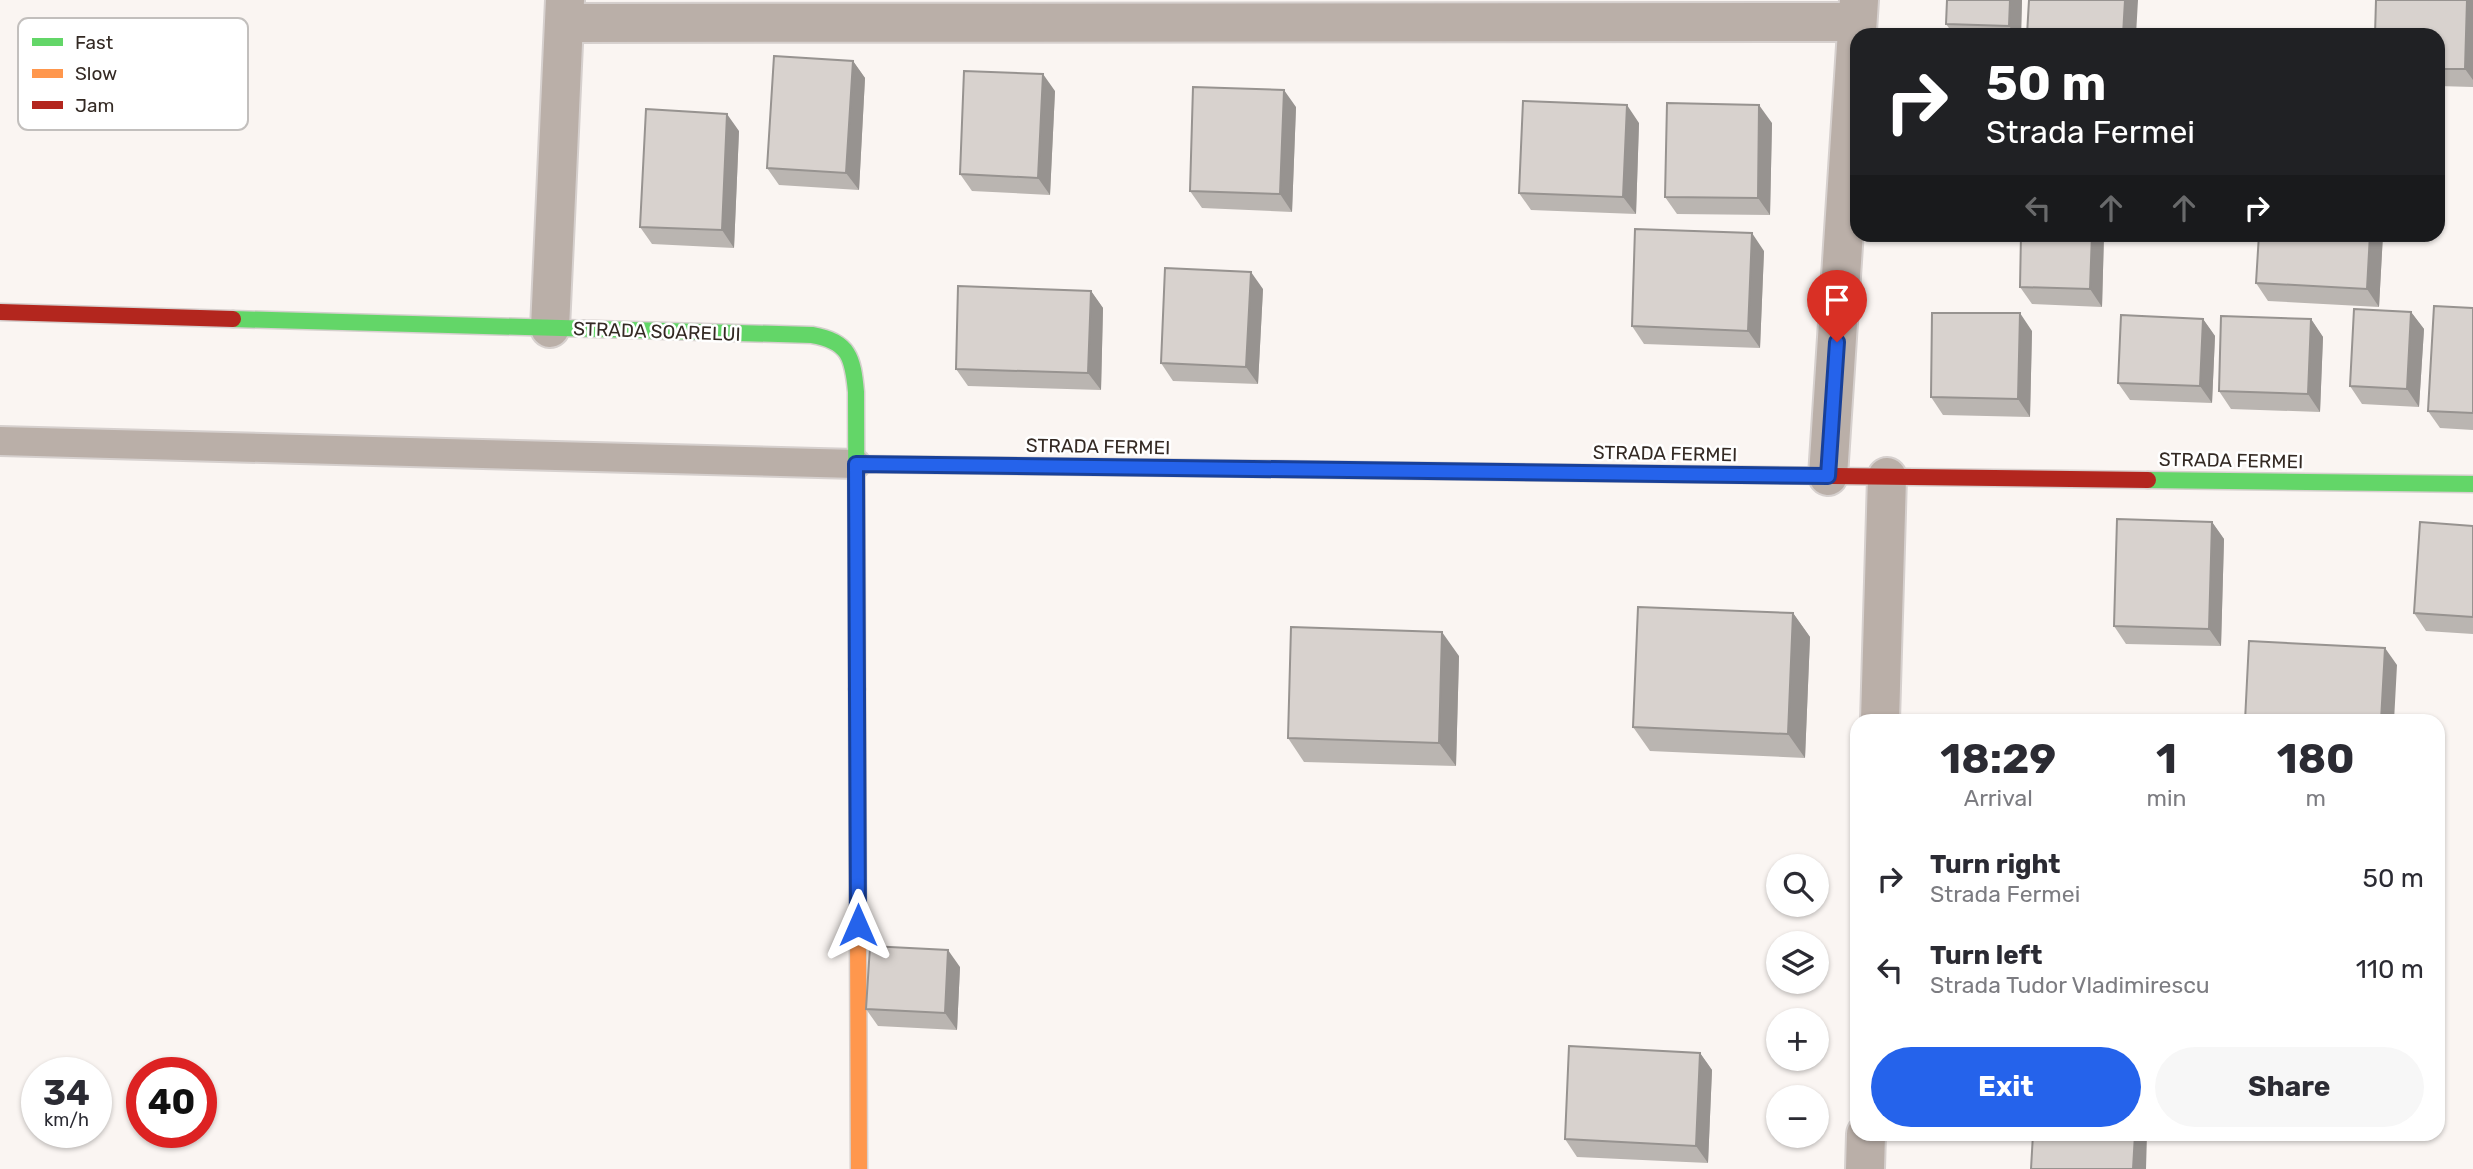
<!DOCTYPE html>
<meta charset="utf-8">
<style>
:root{--surface:#fff;--page:#f7f7f7;--text:#2b2b33;--muted:#7c7c81;--accent:#2563eb}
body{margin:0;font-family:Rubik,sans-serif;background:var(--page);color:var(--text);height:100vh;display:flex;flex-direction:column;font-size:26px;white-space:nowrap}
*{box-sizing:border-box;margin:0}
p{font-size:23px;color:var(--muted)}
.icon{flex:none;width:38px;height:38px;fill:none;stroke:currentColor;stroke-width:2;stroke-linecap:round;stroke-linejoin:round}
.map{position:relative;flex:1;overflow:hidden}
.panel{position:absolute;left:1850px;top:714px;width:595px;height:427px;display:flex;flex-direction:column;background:var(--surface);border-radius:21px;box-shadow:0 2px 5px #0004}
.panel>*{flex:none}
.hud{position:absolute;left:1850px;top:28px;width:595px;height:214px;border-radius:21px;box-shadow:0 2px 5px #0004;background:#202124;color:#fff;overflow:hidden}
.tools{position:absolute;left:1766px;top:854px;display:grid;gap:14px}
.tools a{display:grid;place-items:center;width:63px;height:63px;border-radius:50%;background:var(--surface);box-shadow:0 2px 5px #0004;font-size:35px}
.speed{position:absolute;left:21px;top:1057px;display:flex;gap:14px;font-size:35px;font-weight:700;text-align:center}
.speed>*{display:grid;place-content:center;width:91px;height:91px;border-radius:50%;background:var(--surface);box-shadow:0 2px 5px #0004;line-height:1}
.speed small{font-size:18px;font-weight:400}
.speed .limit{border:10px solid #d22;background:#fff;color:#111}
.pin{position:absolute;display:grid;place-items:center;width:60px;height:60px;color:#fff;margin:-72px -30px;border-radius:50% 50% 50% 0;rotate:-45deg;box-shadow:0 0 7px #0007}
.pin .icon{rotate:45deg}
.me{position:absolute;width:77px;margin:-38px;rotate:0deg;stroke-linejoin:round;filter:drop-shadow(0 0 5px #0008)}
.turn{display:flex;align-items:center;gap:24px;height:147px;padding:0 21px;font-size:32px}
.turn .icon{width:91px;height:91px;stroke-width:2.5}
.turn b{display:block;font-size:49px;line-height:60px}
.lanes{display:flex;align-items:center;height:66px;padding:0 21px;background:#0003;justify-content:center;gap:35px;direction:ltr}
.lanes .off{opacity:.35}
.eta{display:flex;justify-content:space-evenly;align-items:center;height:119px;text-align:center}
.eta b{font-size:42px;font-weight:700;line-height:49px}
.button{display:flex;gap:14px;margin-top:auto;padding:14px 21px}
.button a{flex:1;height:80px;border-radius:42px;background:var(--accent);color:#fff;font-size:28px;font-weight:700;line-height:80px;text-align:center}
.button a+a{background:var(--page);color:var(--text)}
ul{padding:0;list-style:none}
li{display:flex;align-items:center;gap:21px;height:91px;padding:0 21px}
li div{flex:1}
li b{display:block;font-size:26px}
li em{font-style:normal}
.map>svg:first-child{display:block}
</style>
<div class="map">
<svg width="2473" height="1169" viewBox="0 0 2473 1169">
<rect width="100%" height="100%" fill="#faf5f2"/>
<g fill="none" stroke-linecap="round" stroke-linejoin="round">
<defs>
<path id="lane" d="M0,441L856,464"/>
<path id="street" d="M564,23L1857,22
M550,328L565,0
M1828,476L1859,0
M1880,721L1887,477
M1865,1169L1866,1134"/>
<path id="fast" d="M233,319L812,335C849,341 853,358 856,392L857,689
M856,464L1833,476
M2148,480L2473,484"/>
<path id="slow" d="M857,689L859,1169"/>
<path id="jam" d="M0,312L233,319
M1833,476L2148,480"/>
</defs>
<use href="#lane" stroke="#d6d0ce" stroke-width="32"/>
<use href="#street" stroke="#d6d0ce" stroke-width="42"/>
<use href="#fast" stroke="#d6d0ce" stroke-width="19"/>
<use href="#slow" stroke="#d6d0ce" stroke-width="19"/>
<use href="#jam" stroke="#d6d0ce" stroke-width="19"/>
<use href="#lane" stroke="#baafa8" stroke-width="28"/>
<use href="#street" stroke="#baafa8" stroke-width="38"/>
<use href="#fast" stroke="#63d668" stroke-width="16"/>
<use href="#slow" stroke="#ff974d" stroke-width="16"/>
<use href="#jam" stroke="#b3261e" stroke-width="16"/>
</g>
<path fill="#bab5b1" d="M1947,0H2022L2021,35H1954L1946,24Z
M2473,0V87L2438,86V35Z
M853,61L865,78L859,190L779,185L767,168Z
M1055,91L1050,195L972,191L960,174Z
M1296,107L1292,212L1202,208L1190,191Z
M1639,123L1636,214L1531,210L1519,193Z
M1772,123L1770,215L1677,214L1665,197Z
M739,131L734,248L652,244L640,227Z
M2021,234H2104L2102,307L2032,304L2020,287Z
M2259,234H2383L2379,307L2268,301L2256,283Z
M1764,251L1760,348L1644,344L1632,326Z
M1263,289L1258,384L1173,381L1161,363Z
M1091,291L1103,308L1101,390L968,386L956,369Z
M2473,308V430L2440,428L2428,411Z
M2411,312L2424,329L2419,407L2362,404L2350,386Z
M2203,319L2215,336L2212,403L2130,400L2118,383Z
M2311,319L2323,337L2320,412L2231,409L2219,391Z
M2032,331L2030,417L1943,415L1931,397Z
M2212,522L2224,539L2221,646L2126,644L2114,626Z
M2473,526V634L2426,631L2414,613Z
M1793,613L1810,637L1805,758L1650,751L1633,727Z
M1459,656L1456,766L1304,762L1288,738Z
M960,967L957,1030L878,1026L866,1009Z
M1700,1053L1712,1070L1708,1163L1577,1157L1565,1139Z"/>
<path fill="#979390" d="M2010,0H2022L2021,35H2016L2009,26Z
M2125,0H2138L2136,35H2123Z
M2467,0H2473V80L2465,69Z
M853,61L865,78L859,190L846,173Z
M1043,74L1055,91L1050,195L1038,178Z
M1284,90L1296,107L1292,212L1280,194Z
M1627,105L1639,123L1636,214L1623,197Z
M1759,105L1772,123L1770,215L1758,198Z
M727,114L739,131L734,248L722,230Z
M1752,233L1764,251L1760,348L1748,331Z
M2092,234H2104L2102,307L2090,289Z
M2370,234H2383L2379,307L2367,289Z
M1251,272L1263,289L1258,384L1246,367Z
M1091,291L1103,308L1101,390L1088,373Z
M2411,312L2424,329L2419,407L2407,389Z
M2020,313L2032,331L2030,417L2018,399Z
M2203,319L2215,336L2212,403L2200,386Z
M2311,319L2323,337L2320,412L2308,394Z
M2212,522L2224,539L2221,646L2209,629Z
M1793,613L1810,637L1805,758L1788,734Z
M1442,632L1459,656L1456,766L1439,743Z
M2385,648L2397,665L2394,721H2381Z
M948,950L960,967L957,1030L945,1013Z
M1700,1053L1712,1070L1708,1163L1696,1146Z
M2135,1134H2147L2146,1169H2133Z"/>
<path fill="#d8d2ce" stroke="#979390" stroke-width="2" d="M1947,0H2010L2009,26L1946,24Z
M2029,0H2125L2123,35H2027Z
M2376,0H2467L2465,69H2438V35H2375Z
M774,56L853,61L846,173L767,168Z
M964,71L1043,74L1038,178L960,174Z
M1193,87L1284,90L1280,194L1190,191Z
M1523,101L1627,105L1623,197L1519,193Z
M1667,103L1759,105L1758,198L1665,197Z
M646,109L727,114L722,230L640,227Z
M1635,229L1752,233L1748,331L1632,326Z
M2021,234H2092L2090,289L2020,287Z
M2259,234H2370L2367,289L2256,283Z
M1165,268L1251,272L1246,367L1161,363Z
M958,286L1091,291L1088,373L956,369Z
M2434,306L2473,308V413L2428,411Z
M2354,309L2411,312L2407,389L2350,386Z
M1932,313H2020L2018,399L1931,397Z
M2121,315L2203,319L2200,386L2118,383Z
M2221,316L2311,319L2308,394L2219,391Z
M2117,519L2212,522L2209,629L2114,626Z
M2420,522L2473,526V617L2414,613Z
M1638,607L1793,613L1788,734L1633,727Z
M1291,627L1442,632L1439,743L1288,738Z
M2249,641L2385,648L2381,721H2245Z
M870,946L948,950L945,1013L866,1009Z
M1569,1046L1700,1053L1696,1146L1565,1139Z
M2033,1134H2135L2133,1169H2031Z"/>
<g fill="none" stroke-linecap="round" stroke-linejoin="round">
<defs>
<path id="route" d="M858,925L856,464L1828,476L1837,342"/>
</defs>
<use href="#route" stroke="#184099" stroke-width="18"/>
<use href="#route" stroke="#2563eb" stroke-width="12"/>
</g>
<g text-anchor="middle" stroke-width="5" stroke-linejoin="round" paint-order="stroke">
<g font-size="19" fill="#342a24" stroke="#fff">
<text transform="translate(657 331) rotate(2)" y="7">STRADA SOARELUI</text>
<text transform="translate(1098 446) rotate(1)" y="7">STRADA FERMEI</text>
<text transform="translate(1665 453) rotate(1)" y="7">STRADA FERMEI</text>
<text transform="translate(2231 460) rotate(1)" y="7">STRADA FERMEI</text>
</g>
</g>
<rect x="18" y="18" width="230" height="112" rx="10" fill="#fff" stroke="#c2bfbd" stroke-width="2"/>
<rect x="32" y="38" width="31" height="8" fill="#63d668"/>
<rect x="32" y="69" width="31" height="9" fill="#ff974d"/>
<rect x="32" y="101" width="31" height="8" fill="#b3261e"/>
<g font-size="19" fill="#342a24">
<text x="75" y="49">Fast</text>
<text x="75" y="80">Slow</text>
<text x="75" y="112">Jam</text>
</g>
</svg>
<div class="tools">
<a><svg class="icon" aria-label="search" viewBox="0 0 24 24"><circle cx="10" cy="10" r="6"/><path d="M15 15l6 6"/></svg></a>
<a><svg class="icon" aria-label="layers" viewBox="0 0 24 24"><path d="M12 4l9 5-9 5-9-5zM3 14l9 5 9-5"/></svg></a>
<a>+</a>
<a>−</a>
</div>
<div class="speed"><div>34<small>km/h</small></div><div class="limit">40</div></div>
<div class="pin" style="left:1837px;top:342px;background:#d93025"><svg class="icon" aria-label="arrive" viewBox="0 0 24 24"><path d="M6 21V4h12l-3 4 3 4H6"/></svg></div>
<svg class="me" style="left:858px;top:925px" viewBox="-20 -20 40 40"><path d="M0-17L14 15 0 8-14 15z" fill="#2563eb" stroke="#fff" stroke-width="4"/></svg>
<div class="hud">
<div class="turn"><svg class="icon" aria-label="right" viewBox="0 0 24 24"><path d="M7 20v-9h11M14 6l5 5-5 5"/></svg><div><b>50 m</b>Strada Fermei</div></div>
<div class="lanes"><svg class="icon off" aria-label="left" viewBox="0 0 24 24"><path d="M17 20v-9H6M10 6l-5 5 5 5"/></svg><svg class="icon off" aria-label="ahead" viewBox="0 0 24 24"><path d="M12 20V5M6 11l6-6 6 6"/></svg><svg class="icon off" aria-label="ahead" viewBox="0 0 24 24"><path d="M12 20V5M6 11l6-6 6 6"/></svg><svg class="icon" aria-label="right" viewBox="0 0 24 24"><path d="M7 20v-9h11M14 6l5 5-5 5"/></svg></div>
</div>
<section class="panel">
<div class="eta">
<div><b>18:29</b><p>Arrival</p></div>
<div><b>1</b><p>min</p></div>
<div><b>180</b><p>m</p></div>
</div>
<ul>
<li><svg class="icon" aria-label="right" viewBox="0 0 24 24"><path d="M7 20v-9h11M14 6l5 5-5 5"/></svg><div><b>Turn right</b><p>Strada Fermei</p></div><em>50 m</em></li>
<li><svg class="icon" aria-label="left" viewBox="0 0 24 24"><path d="M17 20v-9H6M10 6l-5 5 5 5"/></svg><div><b>Turn left</b><p>Strada Tudor Vladimirescu</p></div><em>110 m</em></li>
</ul>
<div class="button"><a>Exit</a><a>Share</a></div>
</section>
</div>
